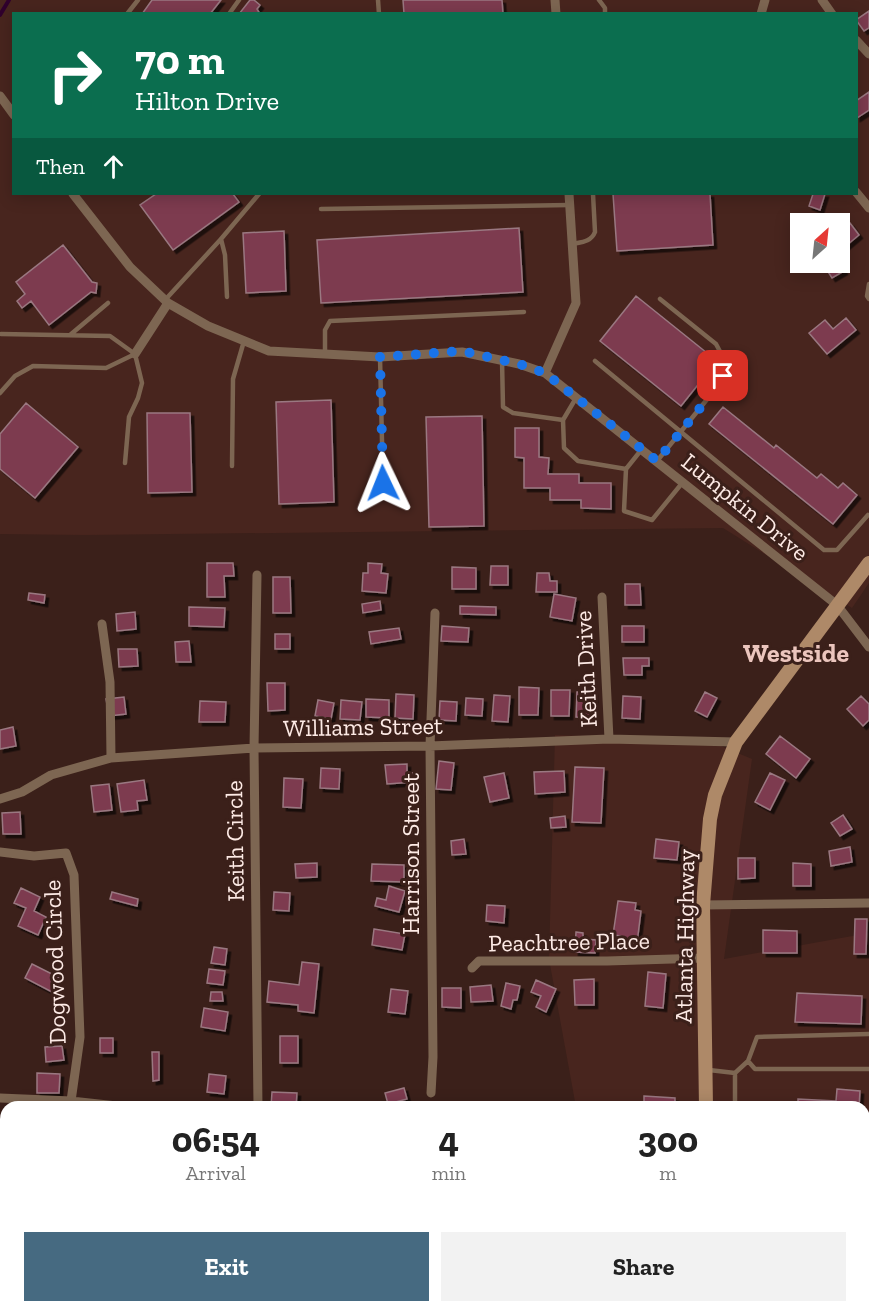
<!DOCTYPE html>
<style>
:root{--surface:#fff;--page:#f2f2f2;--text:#222;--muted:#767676;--accent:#466a81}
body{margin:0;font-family:"Zilla Slab",serif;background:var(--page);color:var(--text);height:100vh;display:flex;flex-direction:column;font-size:22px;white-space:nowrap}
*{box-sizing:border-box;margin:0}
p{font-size:20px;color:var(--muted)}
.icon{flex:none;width:33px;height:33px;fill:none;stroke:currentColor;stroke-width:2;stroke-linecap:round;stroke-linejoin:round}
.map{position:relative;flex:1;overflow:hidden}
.side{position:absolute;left:0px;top:1101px;width:870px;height:212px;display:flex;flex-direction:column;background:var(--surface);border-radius:18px 18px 0 0;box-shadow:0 3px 15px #0003}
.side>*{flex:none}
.banner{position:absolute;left:12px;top:12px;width:846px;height:183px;border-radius:0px;box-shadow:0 3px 15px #0003;background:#0b6e4f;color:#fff;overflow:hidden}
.needle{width:39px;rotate:27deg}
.buttons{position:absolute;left:790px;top:213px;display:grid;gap:12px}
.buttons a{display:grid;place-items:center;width:60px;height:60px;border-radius:0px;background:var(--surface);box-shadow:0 3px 15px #0003;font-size:30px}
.pin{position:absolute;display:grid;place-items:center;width:51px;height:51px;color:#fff;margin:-26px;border-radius:12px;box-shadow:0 3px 9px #0006}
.me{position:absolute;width:66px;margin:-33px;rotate:358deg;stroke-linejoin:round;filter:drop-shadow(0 0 4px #0008)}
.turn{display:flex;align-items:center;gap:21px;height:126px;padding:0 24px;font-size:27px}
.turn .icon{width:78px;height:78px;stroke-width:2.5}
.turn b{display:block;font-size:42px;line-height:51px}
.then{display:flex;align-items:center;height:57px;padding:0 24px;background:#0003;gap:12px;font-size:22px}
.eta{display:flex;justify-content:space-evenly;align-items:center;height:102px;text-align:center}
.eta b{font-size:36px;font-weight:800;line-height:42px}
.button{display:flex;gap:12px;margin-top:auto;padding:12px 24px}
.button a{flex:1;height:69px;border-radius:0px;background:var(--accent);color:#fff;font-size:24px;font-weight:800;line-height:69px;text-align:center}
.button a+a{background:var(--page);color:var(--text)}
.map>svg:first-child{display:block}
</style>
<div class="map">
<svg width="869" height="1312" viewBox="0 0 869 1312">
<defs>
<filter id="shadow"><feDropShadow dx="3.5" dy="3.5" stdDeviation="0" flood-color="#0009"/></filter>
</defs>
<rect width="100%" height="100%" fill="#3b201a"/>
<path fill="#48251e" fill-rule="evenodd" d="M0,0H869V583L852,608L723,528L85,535L0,534ZM14,14H856V194H14ZM801,224H840V262H801Z
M555,735L709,741L752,759L724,959L869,933V1312H609L610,1306H864V1107H576L549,959Z"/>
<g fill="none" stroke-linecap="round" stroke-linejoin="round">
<path stroke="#30012d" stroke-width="4" d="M0,15L9,0"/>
</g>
<path fill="#7d3b50" stroke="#9a7881" stroke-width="1.5" filter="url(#shadow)" d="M152,0H221L210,14H142Z
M250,0H254L260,5L257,9L260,14H239Z
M403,0H502L503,14H404Z
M869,11V28L864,31L856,20Z
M869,92V110L857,118L856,101Z
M156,194H233L239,202L173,250L140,205Z
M613,194H710L713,245L617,251Z
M813,194H825L820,210L809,206Z
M850,223L859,235L840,251V231Z
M519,228L523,292L321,303L317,240Z
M284,231L286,291L246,293L243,233Z
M63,245L92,282L97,283L96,293L91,292L49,325L31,301L22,308L17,301L25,294L16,282Z
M832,262H838L844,271L832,278L825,267Z
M636,296L717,361L681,406L600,341Z
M846,318L856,330L827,354L809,333L825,320L833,329Z
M331,400L334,502L279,504L276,402Z
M26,403L78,447L35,498L0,469V434Z
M723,407L774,448L776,445L817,478L821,474L838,488L843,483L857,495L833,524L709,424Z
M147,413H190L192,492L148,493Z
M482,416L484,526L429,527L426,417Z
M515,428H539V457L549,458L548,474H579V483H611V509L581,508V500H550V488H524V458L515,457Z
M207,563H233L234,576H224L225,597H207Z
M368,563L382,564L381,573L388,574L386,593L362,591L363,573H368Z
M491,566H508V585H490Z
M452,567L476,568V589H452Z
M537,573H549L550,581H557V592H536Z
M273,577H290L291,613H273Z
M625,584H640L641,605H625Z
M29,593L45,595L44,603L28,600Z
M554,594L576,598L572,621L550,617Z
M380,601L381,610L363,613L362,604Z
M460,606L496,607V615L460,614Z
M189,607L225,608L224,627L189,626Z
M135,612L136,629L117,631L116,614Z
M442,626L469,628L468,642L441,641Z
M622,626H644V642H622Z
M399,628L401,639L371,644L369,632Z
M275,634H290V649H275Z
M189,641L191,662H176L175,642Z
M118,649H137L138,666L119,667Z
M623,658H649V666H642V675H624Z
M267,683H285V710L268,711Z
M519,687L539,688L538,715H519Z
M551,690H570L569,716H551Z
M577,692H594V718L576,717Z
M705,692L717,698L707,717L695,711Z
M396,694L414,695L413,719L395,718Z
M494,695L510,696L508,722L492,721Z
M623,696L641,697L640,719L622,718Z
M861,696L869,704V720L863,726L847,709Z
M124,697L126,714L109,716L106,699Z
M466,698L483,699L482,716L465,715Z
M366,699L389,700V718L366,717Z
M318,700L334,703L331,719L315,716Z
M341,700L362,702L360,720L340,719Z
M200,701L226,702L225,722H199Z
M440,701L457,702L456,721L439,720Z
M13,727L16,746L0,749V730Z
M780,736L810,759L796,778L766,754Z
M439,761L454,763L451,790L436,789Z
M407,764V773H414V782L387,784L385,765Z
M575,767L604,768L601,823L572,822Z
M321,768L340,769L339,789L320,788Z
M564,771L565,792L535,794L534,772Z
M504,773L509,798L490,802L484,777Z
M770,773L785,780L770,810L755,802Z
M284,778L303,779L301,808L283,807Z
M144,780L147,800L137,801L138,810L121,812L117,784Z
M109,784L112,810L94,812L91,786Z
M20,812L21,834H3L2,813Z
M843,815L852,829L840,836L831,823Z
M565,816L566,827L551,828L550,818Z
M464,839L466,854L452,855L451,841Z
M656,839L679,842L677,860L654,858Z
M850,847L852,862L831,866L829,851Z
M738,858H755V878L738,879Z
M317,863V877L296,878L295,864Z
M793,863L811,864V886H793Z
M372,864L404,865V882L371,881Z
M389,886L405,891L399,912L375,906L377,898L386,900Z
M21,888L40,897L34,911L46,917L38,935L18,926L26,908L14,903Z
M112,892L138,899L137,906L110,899Z
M274,892L290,893L289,911L273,910Z
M618,901L636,903L635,910L641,911L637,943L621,941V936L613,935Z
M487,905L505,906L504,923L486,921Z
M855,919H867L866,954H854Z
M374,929L405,934L402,950L372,945Z
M763,930L797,931V953H763Z
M576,932L583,933V939L596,940L595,953L575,952Z
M214,947L227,949L225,965L211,963Z
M302,962L319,964L314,1013L298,1011V1005L267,1002L269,981L299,985Z
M32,964L60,978L52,992L25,978Z
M209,969L225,971L223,985L207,983Z
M648,972L666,974L663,1008L645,1006Z
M594,979V1005H575L574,980Z
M536,980L556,989L546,1012L536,1007L541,996L531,992Z
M506,983L520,986L517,1000H513L511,1009L501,1006Z
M491,985L493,1001L471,1002L470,987Z
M442,988H461V1008L442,1007Z
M391,989L408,991L405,1014L388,1012Z
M211,992H222L223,1001H210Z
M797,993L862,996L861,1024L795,1022Z
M204,1008L228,1012L225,1031L201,1027Z
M280,1036H298V1063H280Z
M100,1038H113V1053H100Z
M62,1046L64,1060L46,1062L45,1047Z
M152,1052H159V1080L153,1081Z
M37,1073L60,1074L59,1093H37Z
M209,1074L226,1076L224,1094L207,1092Z
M404,1088L407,1099L388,1104L385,1093Z
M837,1089L860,1091L859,1107H798V1099L836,1101Z
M272,1092L297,1093L296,1107H271Z
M644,1096L675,1098V1107H644Z
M290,1306H320L319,1312H289Z"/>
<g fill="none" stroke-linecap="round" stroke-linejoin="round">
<path stroke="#7d6652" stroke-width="4.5" d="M378,0L379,14
M599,0L605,8V14
M127,14L138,0
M229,14L239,0
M321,209L569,205
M221,239L225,255L227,297
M572,244C582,242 591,242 595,232L593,194
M869,284L867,296L869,299
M165,300L221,239L259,194
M1,334L110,336L135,354L142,383L138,398L129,417L125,463
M70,335L108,303
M325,354V330L330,321L524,312
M380,357L383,483
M502,360L503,407L513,413L563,420L576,398
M595,361L824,550H837L868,515
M0,393L15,376L33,366L106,368L135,354
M563,420L564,448L578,461L626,469L642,449
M657,461L713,392L723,376L724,359L716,344L660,299
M232,466L233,379L244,341
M626,469L624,511L652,520L683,482
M748,1061L755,1069H869
M709,1070L735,1073V1107
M735,1073L748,1061L757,1037L869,1034
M864,1155H869"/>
<path stroke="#7d6652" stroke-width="9" d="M555,0L556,14
M822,0L832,14
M761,14L765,0
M856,40L869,54
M0,96L14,115
M856,192L869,208
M73,194L130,267L168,303L208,326L269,351L380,357L462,352L519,364L545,373L837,605L869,647
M135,354L168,303
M545,373L576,303L569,194
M257,575L254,748L258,1107
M602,597L609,739
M102,624L110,682L111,758
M0,799L22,792L51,775L111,758L254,748L430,746L609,739L736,742
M0,852L34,856L66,853L74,875L80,1037L71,1101
M703,905L869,903
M472,968L479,961H607L705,958
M431,1093L433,1057L430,746L435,613
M0,1098L71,1101L126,1107
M259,1306V1312
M452,1306V1312"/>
<path stroke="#ae8968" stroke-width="14" d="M706,1107L703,905L710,819L715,795L736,742L869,563
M709,1306V1312"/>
</g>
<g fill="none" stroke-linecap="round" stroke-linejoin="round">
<path stroke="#1a73e8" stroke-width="10" stroke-dasharray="0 18" d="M383,483L380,357L462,351L519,364L545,373L657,461L713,392L723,376"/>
</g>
<g text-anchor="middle" stroke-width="6" stroke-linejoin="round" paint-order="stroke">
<g font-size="24" fill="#fdeae5" stroke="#3b201a">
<text transform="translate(745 507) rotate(39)" y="8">Lumpkin Drive</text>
<text transform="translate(586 669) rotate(-93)" y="8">Keith Drive</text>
<text transform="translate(363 727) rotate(-1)" y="8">Williams Street</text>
<text transform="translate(235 841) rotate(-91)" y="8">Keith Circle</text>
<text transform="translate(411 854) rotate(-90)" y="8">Harrison Street</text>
<text transform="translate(685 936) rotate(-89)" y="8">Atlanta Highway</text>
<text transform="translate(569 942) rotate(-1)" y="8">Peachtree Place</text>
<text transform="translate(55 962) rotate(-92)" y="8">Dogwood Circle</text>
</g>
<g font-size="26" font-weight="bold" fill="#ebc5bd" stroke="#3b201a">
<text x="796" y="662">Westside</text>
</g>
</g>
</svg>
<div class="buttons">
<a><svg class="needle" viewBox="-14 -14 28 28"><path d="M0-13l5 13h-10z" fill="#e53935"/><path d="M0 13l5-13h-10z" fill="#767676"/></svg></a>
</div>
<div class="pin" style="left:723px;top:376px;background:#d93025"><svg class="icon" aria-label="arrive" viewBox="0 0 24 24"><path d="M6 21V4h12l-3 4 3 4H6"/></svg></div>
<svg class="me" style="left:383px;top:483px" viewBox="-20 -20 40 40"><path d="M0-17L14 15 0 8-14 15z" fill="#1a73e8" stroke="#fff" stroke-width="4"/></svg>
<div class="banner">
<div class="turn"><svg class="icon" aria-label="right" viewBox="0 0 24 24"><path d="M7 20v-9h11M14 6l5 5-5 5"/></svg><div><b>70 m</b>Hilton Drive</div></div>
<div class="then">Then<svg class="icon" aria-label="ahead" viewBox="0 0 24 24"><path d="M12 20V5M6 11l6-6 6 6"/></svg></div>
</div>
<section class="side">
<div class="eta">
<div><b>06:54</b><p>Arrival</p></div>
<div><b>4</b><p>min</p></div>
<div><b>300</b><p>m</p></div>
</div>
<div class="button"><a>Exit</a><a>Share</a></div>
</section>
</div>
